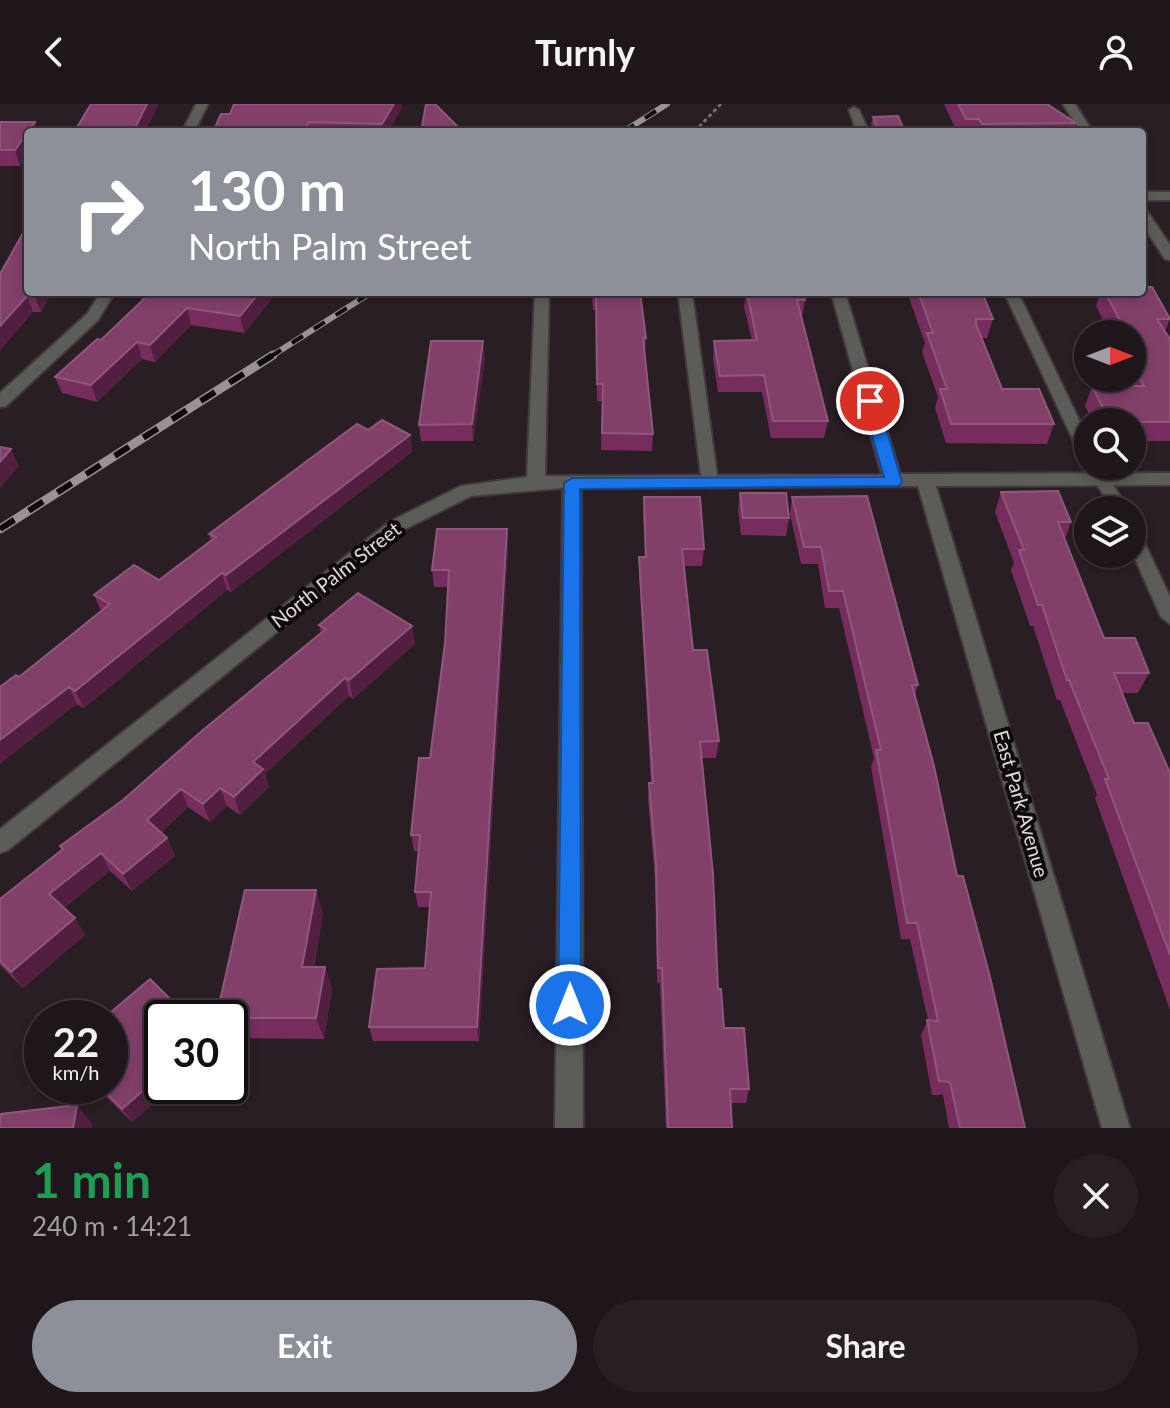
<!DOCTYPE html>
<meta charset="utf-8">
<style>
:root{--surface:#1f161b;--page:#271f24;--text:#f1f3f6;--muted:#a19fa3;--line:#3c353a;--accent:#8c9099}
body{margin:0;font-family:Lato,sans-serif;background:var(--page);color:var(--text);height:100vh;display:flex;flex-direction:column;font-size:30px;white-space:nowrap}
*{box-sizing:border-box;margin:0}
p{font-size:26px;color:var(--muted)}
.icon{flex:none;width:44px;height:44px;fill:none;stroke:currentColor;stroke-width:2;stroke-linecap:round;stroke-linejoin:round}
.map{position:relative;height:1024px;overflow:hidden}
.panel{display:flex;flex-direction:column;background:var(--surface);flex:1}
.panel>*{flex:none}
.hud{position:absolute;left:24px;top:24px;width:1122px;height:168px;border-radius:8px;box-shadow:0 4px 12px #0003,0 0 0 2px var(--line);background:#8c9099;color:#fff;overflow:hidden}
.needle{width:52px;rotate:90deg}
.controls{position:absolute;left:1074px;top:216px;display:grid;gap:16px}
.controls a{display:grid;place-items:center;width:72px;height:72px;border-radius:50%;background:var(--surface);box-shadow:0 4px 12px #0003,0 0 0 2px var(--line);font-size:40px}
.speed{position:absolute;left:24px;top:896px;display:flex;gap:16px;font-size:40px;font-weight:700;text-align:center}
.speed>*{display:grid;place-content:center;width:104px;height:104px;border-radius:50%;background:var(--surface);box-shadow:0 4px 12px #0003,0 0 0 2px var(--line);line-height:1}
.speed small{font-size:20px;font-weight:400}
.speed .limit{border:4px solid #111;border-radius:12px;background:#fff;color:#111}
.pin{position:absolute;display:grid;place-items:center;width:68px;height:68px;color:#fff;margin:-34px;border:4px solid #fff;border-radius:50%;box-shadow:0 2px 8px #0007}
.me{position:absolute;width:88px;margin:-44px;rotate:0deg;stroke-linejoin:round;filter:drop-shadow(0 0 6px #0008)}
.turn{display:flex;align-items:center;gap:28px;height:168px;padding:0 32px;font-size:36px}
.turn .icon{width:104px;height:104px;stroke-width:2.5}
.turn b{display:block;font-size:56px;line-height:68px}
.round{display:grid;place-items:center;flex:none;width:84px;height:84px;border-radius:42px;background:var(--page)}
.headline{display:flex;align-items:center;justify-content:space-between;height:136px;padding:0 32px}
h1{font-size:48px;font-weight:700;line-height:60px;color:#1e9e55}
.primary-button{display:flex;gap:16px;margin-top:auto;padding:16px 32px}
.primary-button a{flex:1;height:92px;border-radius:48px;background:var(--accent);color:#fff;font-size:32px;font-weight:700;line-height:92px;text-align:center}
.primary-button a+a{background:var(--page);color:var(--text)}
header{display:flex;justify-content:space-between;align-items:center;height:104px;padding:0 32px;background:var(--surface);font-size:36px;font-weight:700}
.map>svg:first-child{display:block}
</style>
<header><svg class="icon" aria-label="back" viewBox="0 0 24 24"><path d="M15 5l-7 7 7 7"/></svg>Turnly<svg class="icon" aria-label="person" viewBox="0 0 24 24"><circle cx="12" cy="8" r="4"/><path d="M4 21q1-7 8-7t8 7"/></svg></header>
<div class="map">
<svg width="1170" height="1024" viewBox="0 0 1170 1024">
<rect width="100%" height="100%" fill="#291e24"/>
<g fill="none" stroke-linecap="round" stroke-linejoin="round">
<defs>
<path id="service" d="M854,3L859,6L869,28H857L849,6Z
M678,188H692L718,379L710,384L702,379Z
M1004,188H1018L1088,335V356L1080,351Z
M1087,358L1088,362H1101L1129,406H1113L1085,362Z
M1132,423L1140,429L1170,493V520L1161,513L1132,448Z"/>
<path id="minor" d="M196,0H208L194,28H182Z
M1063,0H1075L1093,28H1081Z
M1142,88H1170V96H1142Z
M1142,106L1147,107L1170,141V156L1165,155L1142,120Z
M101,188H115L98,216L6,302L0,303V289L87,210Z
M535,188H549L545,372L882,371L831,188H845L900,370L1170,369V381L936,382L1130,1024H1102L918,382L581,384L583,1024H555L563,384L471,392L403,426L8,746L0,749V725L389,418L461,382L527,373Z"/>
</defs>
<use href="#service" stroke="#43383e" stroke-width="4"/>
<use href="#minor" stroke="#43383e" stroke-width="4"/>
<path stroke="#766d72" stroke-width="3" stroke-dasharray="4 3" stroke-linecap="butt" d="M694,28L721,0"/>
<use href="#service" fill="#5c5d57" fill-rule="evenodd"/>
<use href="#minor" fill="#5c5d57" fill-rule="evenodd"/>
<defs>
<path id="rail-far1" d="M623,28L667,0
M270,253L372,188"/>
<path id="rail" d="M0,425L273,251"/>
</defs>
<use href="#rail-far1" stroke="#9b9297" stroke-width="6"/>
<use href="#rail" stroke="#9b9297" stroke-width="9"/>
<use href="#rail-far1" stroke="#0e0a0c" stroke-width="4" stroke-dasharray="13" stroke-linecap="butt"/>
<use href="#rail" stroke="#0e0a0c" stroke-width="6" stroke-dasharray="17" stroke-linecap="butt"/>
</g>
<path fill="#762d5d" d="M944,0H1047L1076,19L1073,28H957Z
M402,4L388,28H213Z
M873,13L905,28H874L871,20Z
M0,18H35L38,28H28L20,62H0Z
M28,188H52L41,208H33L0,246Z
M143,188H269L271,196L244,229L191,221L155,258L142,255L97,298L62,289L55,273L101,236L142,197L140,191Z
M592,188H640L646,234L645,250L653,330L652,347L601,346L602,297H597L596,206H593Z
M746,188L805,196L802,213H801L828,317L824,334H771L762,288H718L713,254L714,237L752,236L744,203Z
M907,188H982L993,215L987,234H982L1002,285L1054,320L1047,340L946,339L935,304L938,293L922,248L925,239Z
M1099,188H1142L1170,215L1165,227L1170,235V337H1132V318H1093L1085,302L1092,282H1125L1121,274H1132V230H1110L1096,202L1100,190Z
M485,254L473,337H421L419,321Z
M412,348L231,488L227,486L84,604L19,573L101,507L94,491L159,476L211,437L209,430Z
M1001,388L1071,418L1065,435L1104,534L1149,569L1138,589H1122L1134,619L1170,669V906L1095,694L1097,691L1060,596H1057L1033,522H1030L1011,466L1014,459L995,408Z
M740,389L789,414L786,432L741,431L738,406Z
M644,393L704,445L702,462H684L693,546L719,637L716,654H701L718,885L724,924L749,985L746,999H731L732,1024H666L660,879H657L655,775L648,696L649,679H651L639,470V453H645L643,410Z
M792,393L918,581L915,590L957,772L1025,1024H949L943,991H932L921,931L928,916L910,835H901L871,663L874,654L839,504H825L818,460H801L790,410Z
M508,442L479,937H373L369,923L425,864L430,803H418L415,788L419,747H414L411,731L430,654L445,539L448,483H434L432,466Z
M319,521L412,522L415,540L353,595L349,592L265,670L269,683L240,711L227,702L210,718L188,703L161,729L167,734L175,752L132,787L110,767L64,804L75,814L85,831L23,884L0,861V795L62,745L60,742L123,696L321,529Z
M323,809L314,863H325L332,884L324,935L230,934V914Z
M162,914V982H173L132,1018L95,982H110Z"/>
<path fill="#521f40" d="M147,0H159L145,28H133Z
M394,0H402V4L388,28H383L382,20Z
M35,18L38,28H28V51L20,62L15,46Z
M37,188H52L41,208L35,192Z
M260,188H269L271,196L244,229L240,212Z
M27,192L33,208L0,246V222Z
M187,204L191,221L155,258L150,241Z
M483,237L485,254L473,337L472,320Z
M137,238L142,255L97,298L91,281Z
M410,331L412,348L231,488L226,471Z
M11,345L19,362L0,384V358Z
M507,425L508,442L479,937L477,923Z
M222,469L227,486L84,604L75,587Z
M412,522L415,540L353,595L349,576Z
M345,574L349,592L265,670L269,683L240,711L234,693L253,658Z
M69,583L77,600L0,660V636Z
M220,684L227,702L210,718L203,700Z
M181,685L188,703L155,734L147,716Z
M167,734L175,752L132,787L123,770Z
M101,749L110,767L60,807L49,790Z
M316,786L323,809L310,884L302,863Z
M75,814L85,831L23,884L11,868Z
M325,863L332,884L324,935L316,914Z
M162,951V970L154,958Z
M162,970V982H173L132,1018L122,1005Z
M77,1001L92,1020V1024H73Z"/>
<path fill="#813f6a" stroke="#90577c" stroke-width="2" d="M91,0H147L133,28H83L85,25H76Z
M234,0H394L382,20L308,18L305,28H213L221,10H230Z
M426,0H435L463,28H421Z
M958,0H1047L1076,19L982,20L979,15H966Z
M898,12L905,28H879L873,13Z
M0,18H35L15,46H0Z
M27,122L28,188H37L35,192H27L0,222V170Z
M1142,174L1148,183H1152L1170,215H1157L1170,235V318H1110L1092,282H1144L1132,261V230H1127L1105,188H1142Z
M143,188H260L240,212L187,204L150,241L137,238L91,281L55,273L97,235L101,236L147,192L140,191Z
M593,188H640L646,234H643L653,330L602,329L603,280H597L596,190H593Z
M747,188H803L805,196H797L828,317H773L764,271L720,272L714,237L757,236Z
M918,188H982L993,215H976V220L1002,285H1039L1054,320H951L940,285H947L927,229H933Z
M431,237H483L472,320L419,321Z
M382,316L410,331L226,471L222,469L75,587L69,583L0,636V583L16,571L19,573L110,500L94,491L134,461L159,476L216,433L209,430L357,320L368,326Z
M0,343L11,345L0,358Z
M1058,387L1071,418H1058L1104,534H1135L1149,569H1114L1134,619H1148L1170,669V851L1105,675H1109L1069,576H1067L1042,501H1038L1019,446H1024L1001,388Z
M740,389H786L789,414H743Z
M867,392L918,581H912L934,662L957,772H963L990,873L1025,1024H960L950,978L939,977L927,916L938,917L917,819H907L876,646H881L843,487H829L821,443H804L792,393Z
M644,393H700L704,445H682L693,546H707L719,637L700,638L713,770L718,885H721L724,924H744L749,985H730L732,1024H668L662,864H658L656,759L649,679H653L639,453H646Z
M437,425H507L477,923H369L377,865L425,864L431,788H415L420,731H411L419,654H430L445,539L449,466H432Z
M358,489L412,522L349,576L345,574L253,658L263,665L234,693L220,684L203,700L181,685L147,716L167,734L123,770L101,749L49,790L75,814L11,868L0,857V795L63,745L60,742L123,696L203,626L326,525L319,521Z
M245,786H316L302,863H325L316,914H216Z
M150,875L189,914H162V951L154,958L162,964V970L122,1005L99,982H110V914H104Z
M77,1001L73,1024H0V1010Z"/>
<path fill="#1a73e8" stroke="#114b97" stroke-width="2" d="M870,292L878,297L902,378L899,382L580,385L581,901L578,909L570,912L561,909L558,901L564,379L572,374L884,373L862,297Z"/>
<g text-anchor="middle" stroke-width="8" stroke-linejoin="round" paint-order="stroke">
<g font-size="20" fill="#e0d8dc" stroke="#0e0a0c">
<text transform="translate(336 471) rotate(-38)" y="7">North Palm Street</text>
<text transform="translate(1021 700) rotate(74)" y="7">East Park Avenue</text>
</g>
</g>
</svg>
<div class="controls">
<a><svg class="needle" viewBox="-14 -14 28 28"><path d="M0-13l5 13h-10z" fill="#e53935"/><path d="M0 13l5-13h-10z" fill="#a19fa3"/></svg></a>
<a><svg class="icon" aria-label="search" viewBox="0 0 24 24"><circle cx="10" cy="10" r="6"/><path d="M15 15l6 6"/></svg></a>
<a><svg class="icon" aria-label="layers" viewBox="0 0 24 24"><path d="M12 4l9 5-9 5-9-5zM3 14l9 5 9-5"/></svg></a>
</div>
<div class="speed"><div>22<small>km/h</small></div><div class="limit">30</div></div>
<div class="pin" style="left:870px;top:297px;background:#d93025"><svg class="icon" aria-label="arrive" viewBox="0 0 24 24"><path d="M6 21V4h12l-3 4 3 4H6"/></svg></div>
<svg class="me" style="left:570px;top:901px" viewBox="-20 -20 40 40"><circle r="17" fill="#1a73e8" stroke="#fff" stroke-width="3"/><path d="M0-11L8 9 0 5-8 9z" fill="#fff"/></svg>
<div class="hud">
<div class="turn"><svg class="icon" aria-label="right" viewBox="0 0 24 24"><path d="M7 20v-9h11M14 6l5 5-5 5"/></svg><div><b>130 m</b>North Palm Street</div></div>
</div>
</div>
<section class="panel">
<div class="headline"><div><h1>1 min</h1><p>240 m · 14:21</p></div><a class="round"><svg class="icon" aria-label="close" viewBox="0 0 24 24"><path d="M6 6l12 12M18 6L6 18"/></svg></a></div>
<div class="primary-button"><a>Exit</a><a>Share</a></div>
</section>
